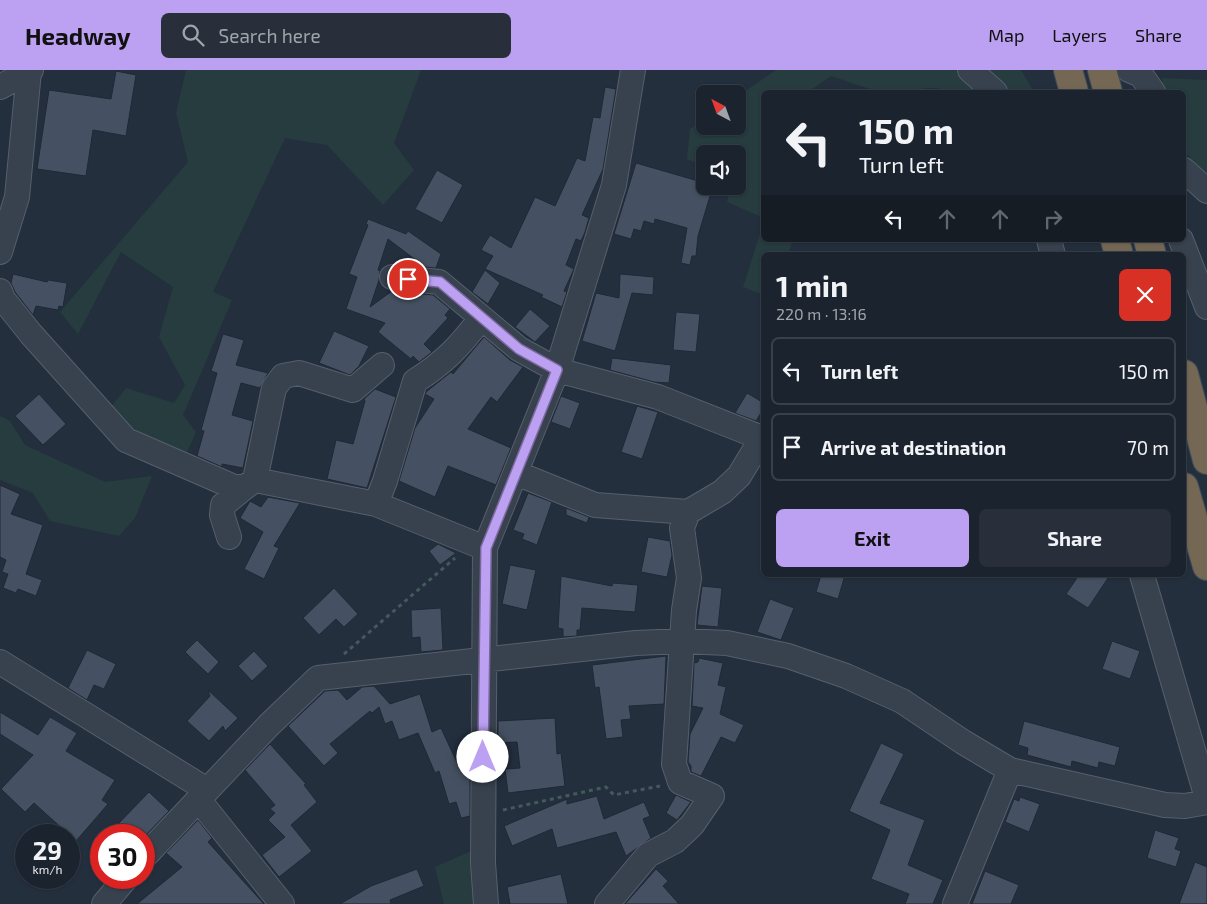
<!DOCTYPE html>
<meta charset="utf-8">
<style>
:root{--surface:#1b232e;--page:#282f3a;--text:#f1f3f6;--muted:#a0a4aa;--line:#39404a;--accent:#bca0f2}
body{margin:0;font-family:"Exo 2",sans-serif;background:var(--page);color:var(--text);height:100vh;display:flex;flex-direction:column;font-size:19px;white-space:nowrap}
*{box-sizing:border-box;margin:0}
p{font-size:16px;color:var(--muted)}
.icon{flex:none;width:28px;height:28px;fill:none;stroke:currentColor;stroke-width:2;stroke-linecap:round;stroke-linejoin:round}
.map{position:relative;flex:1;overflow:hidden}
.sheet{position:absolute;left:761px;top:182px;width:425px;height:325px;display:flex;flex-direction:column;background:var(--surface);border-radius:8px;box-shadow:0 1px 4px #0004,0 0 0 1px var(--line)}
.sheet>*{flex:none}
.top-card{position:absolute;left:761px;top:20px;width:425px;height:152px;border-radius:8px;box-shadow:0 1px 4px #0004,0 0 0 1px var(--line);background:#1b232e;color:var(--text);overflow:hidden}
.needle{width:32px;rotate:319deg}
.tools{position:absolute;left:696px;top:15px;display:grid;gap:10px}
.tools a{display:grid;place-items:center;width:50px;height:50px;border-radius:8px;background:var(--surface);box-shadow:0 1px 4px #0004,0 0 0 1px var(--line);font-size:25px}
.speed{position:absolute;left:15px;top:754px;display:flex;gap:10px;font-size:25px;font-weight:700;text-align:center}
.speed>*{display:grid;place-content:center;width:65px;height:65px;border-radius:50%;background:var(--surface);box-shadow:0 1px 4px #0004,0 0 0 1px var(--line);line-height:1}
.speed small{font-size:12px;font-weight:400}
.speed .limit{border:8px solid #d22;background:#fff;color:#111}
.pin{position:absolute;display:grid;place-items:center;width:42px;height:42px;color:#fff;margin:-21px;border:2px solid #fff;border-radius:50%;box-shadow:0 1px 5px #0007}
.me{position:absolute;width:55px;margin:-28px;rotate:0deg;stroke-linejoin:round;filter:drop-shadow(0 0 4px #0008)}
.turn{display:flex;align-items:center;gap:18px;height:105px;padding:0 15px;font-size:22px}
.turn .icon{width:65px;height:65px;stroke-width:2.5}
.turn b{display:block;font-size:35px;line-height:42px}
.lanes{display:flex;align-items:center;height:48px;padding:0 15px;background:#0003;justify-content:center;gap:25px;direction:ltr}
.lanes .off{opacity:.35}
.round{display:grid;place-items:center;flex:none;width:52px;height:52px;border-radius:8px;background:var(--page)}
.overview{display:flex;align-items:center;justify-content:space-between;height:85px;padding:0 15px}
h1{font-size:30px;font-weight:700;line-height:38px}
.action{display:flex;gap:10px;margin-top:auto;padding:10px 15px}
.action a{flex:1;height:58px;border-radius:8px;background:var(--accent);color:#111;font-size:20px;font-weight:700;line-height:58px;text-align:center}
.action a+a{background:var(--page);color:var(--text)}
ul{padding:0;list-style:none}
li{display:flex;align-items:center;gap:15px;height:68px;margin:0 10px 8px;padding:0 5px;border:2px solid var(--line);border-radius:8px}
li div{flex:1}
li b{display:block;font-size:19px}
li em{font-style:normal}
header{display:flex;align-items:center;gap:30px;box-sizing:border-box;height:70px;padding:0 25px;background:var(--accent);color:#111}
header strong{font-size:24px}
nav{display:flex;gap:28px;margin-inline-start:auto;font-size:18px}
.search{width:350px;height:45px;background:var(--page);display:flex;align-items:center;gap:12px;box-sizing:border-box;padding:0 18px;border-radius:8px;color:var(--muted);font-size:19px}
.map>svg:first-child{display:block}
</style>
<header>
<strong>Headway</strong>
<div class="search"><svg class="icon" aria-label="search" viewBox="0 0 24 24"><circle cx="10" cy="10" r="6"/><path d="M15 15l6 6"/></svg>Search here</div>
<nav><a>Map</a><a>Layers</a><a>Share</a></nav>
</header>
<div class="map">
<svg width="1207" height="834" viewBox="0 0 1207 834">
<rect width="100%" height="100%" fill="#242f3e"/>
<path fill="#263c3f" d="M186,0H421L394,73L414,100L383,135L327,75L285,68L213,222L232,230L183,345L196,362L185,387L127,360L111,337L126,318L174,333L185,315L159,267L173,217L121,182L78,264L60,242L188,92L176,43Z
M776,0H1021L1034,22H950C930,12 908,24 888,22C869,20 849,12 831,6L808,22H764V148L727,132L730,116H738V84H705V96L687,89L690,59L705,48V56H738V26Z
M1162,8L1207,10V106L1184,81V22H1164Z
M764,151V170H793L788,185H764V225L743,217Z
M0,346L10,351L25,375L105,412L152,406L135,448L119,466L50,451L33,423L0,410Z
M471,781L475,834H444L435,797Z"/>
<path fill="#455162" stroke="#1f2835" d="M116,1L136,5L126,66L93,60L86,106L37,99L49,20L111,29Z
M605,17L616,19L603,99L582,145L589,148L585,162L581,171L576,169L566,195L574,199L564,221L567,222L562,237L541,227L543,225L485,199L493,186L481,180L490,165L511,178L535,127L555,136L577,88L585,91L593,47L600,48Z
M636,93L705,113V116H713L698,166L696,186H692L690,195L681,193L687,158L655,149L654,154L644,151L641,161L634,159L631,169L614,164Z
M437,100L463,115L442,153L415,139Z
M368,149L406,164L408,161L441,184L436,198L425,197L388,169L378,200L380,201L379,210L370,237L392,221L433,225L450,239L445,245L448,248L424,274L432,282L419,292L413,286L411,289L378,262L385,253L346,239L357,207L349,204L368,155L366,154Z
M485,200L500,213L488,234L472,222Z
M13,204L47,212L48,210L67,213L63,237L59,236L58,240L36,236L33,245L15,222L11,213Z
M620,204L654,207L653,225L632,223L615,281L582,271L596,223L619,228Z
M530,239L550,256L535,272L515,257Z
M676,242L700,244L696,282L673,280Z
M334,261L369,276L359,296L350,305L319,293Z
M223,264L244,270L236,295L268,303L260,318L241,313L232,345L253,351L243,398L222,394V397L197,386L204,361L201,360L217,303L211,301Z
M484,267L510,290L523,297L497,332L491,327L468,359L511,378L496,415L448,396L435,427L399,411L415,358L434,329L425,324L426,322L451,302L453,304Z
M612,288L671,295L669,313L654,312L610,300Z
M375,319L396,327L367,418L327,409L336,370L353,374L365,331L364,329Z
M747,323L764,333V338L756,351L735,343Z
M39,324L66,354L43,375L15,346Z
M561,326L580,333L570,359L551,352Z
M637,336L658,342L642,389L621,382Z
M0,415L20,424L11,444L43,455L26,504L42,510L36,526L18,519L16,523L3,518L8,504L2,502L6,490L0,487Z
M528,423L552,432L537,475L522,469L524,464L513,460Z
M268,427L300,433L274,476L279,478L264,509L244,499L263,462L240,448L250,431L261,437Z
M566,438L589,447L587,453L566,445Z
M648,467L670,471L672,485L667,507L641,502Z
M438,474L456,483L440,495L429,481Z
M510,495L536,500L527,540L502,534Z
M821,505H845L838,529L816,522Z
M1079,505H1110L1088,538L1066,524Z
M561,506L612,516L613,513L638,515L635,542L582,538L580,560H577V566L563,567V559L558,558Z
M702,516L722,518L718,557L697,555Z
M334,518L358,544L344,557L336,549L319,565L303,548Z
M770,529L794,538L781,570L757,562Z
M441,538L443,580L421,582L420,567L412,568L411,540Z
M197,570L219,592L208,604L185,582Z
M1112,571L1140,581L1130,609L1102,599Z
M87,580L116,594L104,619L94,615L87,630L68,618Z
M254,581L268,596L252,611L238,596Z
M666,586L664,634L629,636L631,649L621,650L623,667L606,669L599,617L595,618L592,595Z
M699,588L723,593L718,615L726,617L720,644L744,655L735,673L721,667L701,706L691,702V696L688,692L690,664L703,638L692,636L694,593L698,592Z
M374,616L390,634L420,624L432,662L441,658L461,701L470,698V746L461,748L456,732L449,734L439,701L435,703L418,663L399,670L392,651L385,654L379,637L372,643L370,641L330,674L338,683L324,696L288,656L325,621L338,620L347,630L362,617Z
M208,620L238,648L225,661L223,656L209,671L187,651L210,626Z
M0,642L38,665L50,647L77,663L66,681L115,710L102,730L108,734L76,771L34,733L25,742L1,719L33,685L0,664Z
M555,648L557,684L561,683L565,716L508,723L505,699L520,698L517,672L498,673V651Z
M1024,651L1120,677L1115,696L1099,692L1098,698L1072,691L1071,697L1027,685L1028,678L1018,675Z
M881,673L904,684L880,733L925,750L908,795L943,810L933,834H905L909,824L871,809L890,760L849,741Z
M270,674L306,714L304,715L317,732L291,755L312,781L279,807L262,785L285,767L268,750L275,743L270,739L275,735L245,700Z
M149,722L169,741L144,767V765H128L117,755Z
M676,725L691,732L677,750L666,743Z
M597,726L604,749L644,732L650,746L643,749L651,768L626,786L616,762L557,778L552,759L512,776L504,756L567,729V734Z
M1020,727L1040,734L1029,762L1005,752L1014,729L1019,731Z
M198,750L212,768L208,772L264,834H137L182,797L166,783Z
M1155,760L1179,768L1175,779L1181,781L1176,797L1147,788Z
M1195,792L1207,797V834H1179Z
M417,799L424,816L390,830L391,834H340L371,816Z
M656,799L668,811L663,816L679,834H625Z
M985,801L1019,815L1011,834H972Z
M561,804L568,834H510L507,817Z"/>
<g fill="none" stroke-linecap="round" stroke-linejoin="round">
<defs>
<path id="minor" d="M970,0L995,22
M1129,0L1141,5L1153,22
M0,17L31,0
M1184,100L1207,121
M1049,170L1053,185
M1181,170L1207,237
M0,182L17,127L29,1
M392,207L439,212L519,279L557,300L658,327L762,368L739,406L722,422L688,442L682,458L689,508L684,540L674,694L680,712L712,726L692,755L675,771L648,785L607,834
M0,221L3,229L31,264L126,370L234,417H245L255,410L376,434L485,478
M516,403L595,435L688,442
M255,410L274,318L283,306L299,303L353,320L382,295
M376,434L385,411L415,311C444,293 461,275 481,248
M229,467L222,445L223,435L245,417
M1142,505L1207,728
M0,592L207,720
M198,729L282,834
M144,787L269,655L318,608L636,573L683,571L727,573L788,586L846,606L902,631L963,672L1010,700L1165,735L1185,736L1207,732
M104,834L126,808
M486,834L483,793L485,478L557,300L614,115L633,0
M955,834L1010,700"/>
<path id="highway" d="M1068,0L1074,22
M1102,0L1108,22
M1115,170L1119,185
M1148,170L1152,185
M1184,304L1207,390
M1184,417L1207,496"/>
</defs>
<use href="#minor" stroke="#565f6c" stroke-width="26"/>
<use href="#highway" stroke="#434c59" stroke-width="30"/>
<path stroke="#44595c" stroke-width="3" stroke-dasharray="4 4" stroke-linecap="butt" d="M344,584L455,488
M503,740L606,717L614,725L660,716"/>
<use href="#minor" stroke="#38414e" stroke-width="24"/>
<use href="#highway" stroke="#746855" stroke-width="28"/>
</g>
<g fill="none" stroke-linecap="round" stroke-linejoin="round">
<defs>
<path id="route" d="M408,209L440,212L519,279L557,300L486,478L483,687"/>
</defs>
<use href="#route" stroke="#7a689d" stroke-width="12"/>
<use href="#route" stroke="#bca0f2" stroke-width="9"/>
</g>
</svg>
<div class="tools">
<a><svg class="needle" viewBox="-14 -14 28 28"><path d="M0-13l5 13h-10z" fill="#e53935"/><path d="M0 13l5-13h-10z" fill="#a0a4aa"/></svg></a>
<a><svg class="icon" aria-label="sound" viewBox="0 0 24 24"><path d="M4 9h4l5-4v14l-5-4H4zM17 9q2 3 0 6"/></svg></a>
</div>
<div class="speed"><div>29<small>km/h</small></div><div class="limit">30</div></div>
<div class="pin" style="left:408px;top:209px;background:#d93025"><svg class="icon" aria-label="arrive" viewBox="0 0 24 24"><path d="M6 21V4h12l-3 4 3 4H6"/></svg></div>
<svg class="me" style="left:483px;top:687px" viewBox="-20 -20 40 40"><circle r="19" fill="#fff"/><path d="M0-13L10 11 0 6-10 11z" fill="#bca0f2"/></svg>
<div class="top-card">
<div class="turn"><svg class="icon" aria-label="left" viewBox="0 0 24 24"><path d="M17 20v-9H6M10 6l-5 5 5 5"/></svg><div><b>150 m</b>Turn left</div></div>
<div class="lanes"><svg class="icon" aria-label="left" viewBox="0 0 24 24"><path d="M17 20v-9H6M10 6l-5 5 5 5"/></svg><svg class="icon off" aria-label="ahead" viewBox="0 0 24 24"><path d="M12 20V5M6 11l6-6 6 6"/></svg><svg class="icon off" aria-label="ahead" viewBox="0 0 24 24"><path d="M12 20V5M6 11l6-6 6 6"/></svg><svg class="icon off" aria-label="right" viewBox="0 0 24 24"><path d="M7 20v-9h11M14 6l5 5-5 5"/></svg></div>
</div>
<section class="sheet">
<div class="overview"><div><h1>1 min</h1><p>220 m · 13:16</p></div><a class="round" style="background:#d93025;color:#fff"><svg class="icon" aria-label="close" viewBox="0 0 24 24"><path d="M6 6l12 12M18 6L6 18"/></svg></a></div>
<ul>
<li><svg class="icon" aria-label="left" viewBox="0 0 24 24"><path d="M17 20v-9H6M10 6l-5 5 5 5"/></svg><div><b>Turn left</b></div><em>150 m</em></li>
<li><svg class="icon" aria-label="arrive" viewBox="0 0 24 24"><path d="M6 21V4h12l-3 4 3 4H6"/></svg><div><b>Arrive at destination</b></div><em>70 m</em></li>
</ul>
<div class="action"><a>Exit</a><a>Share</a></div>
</section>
</div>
